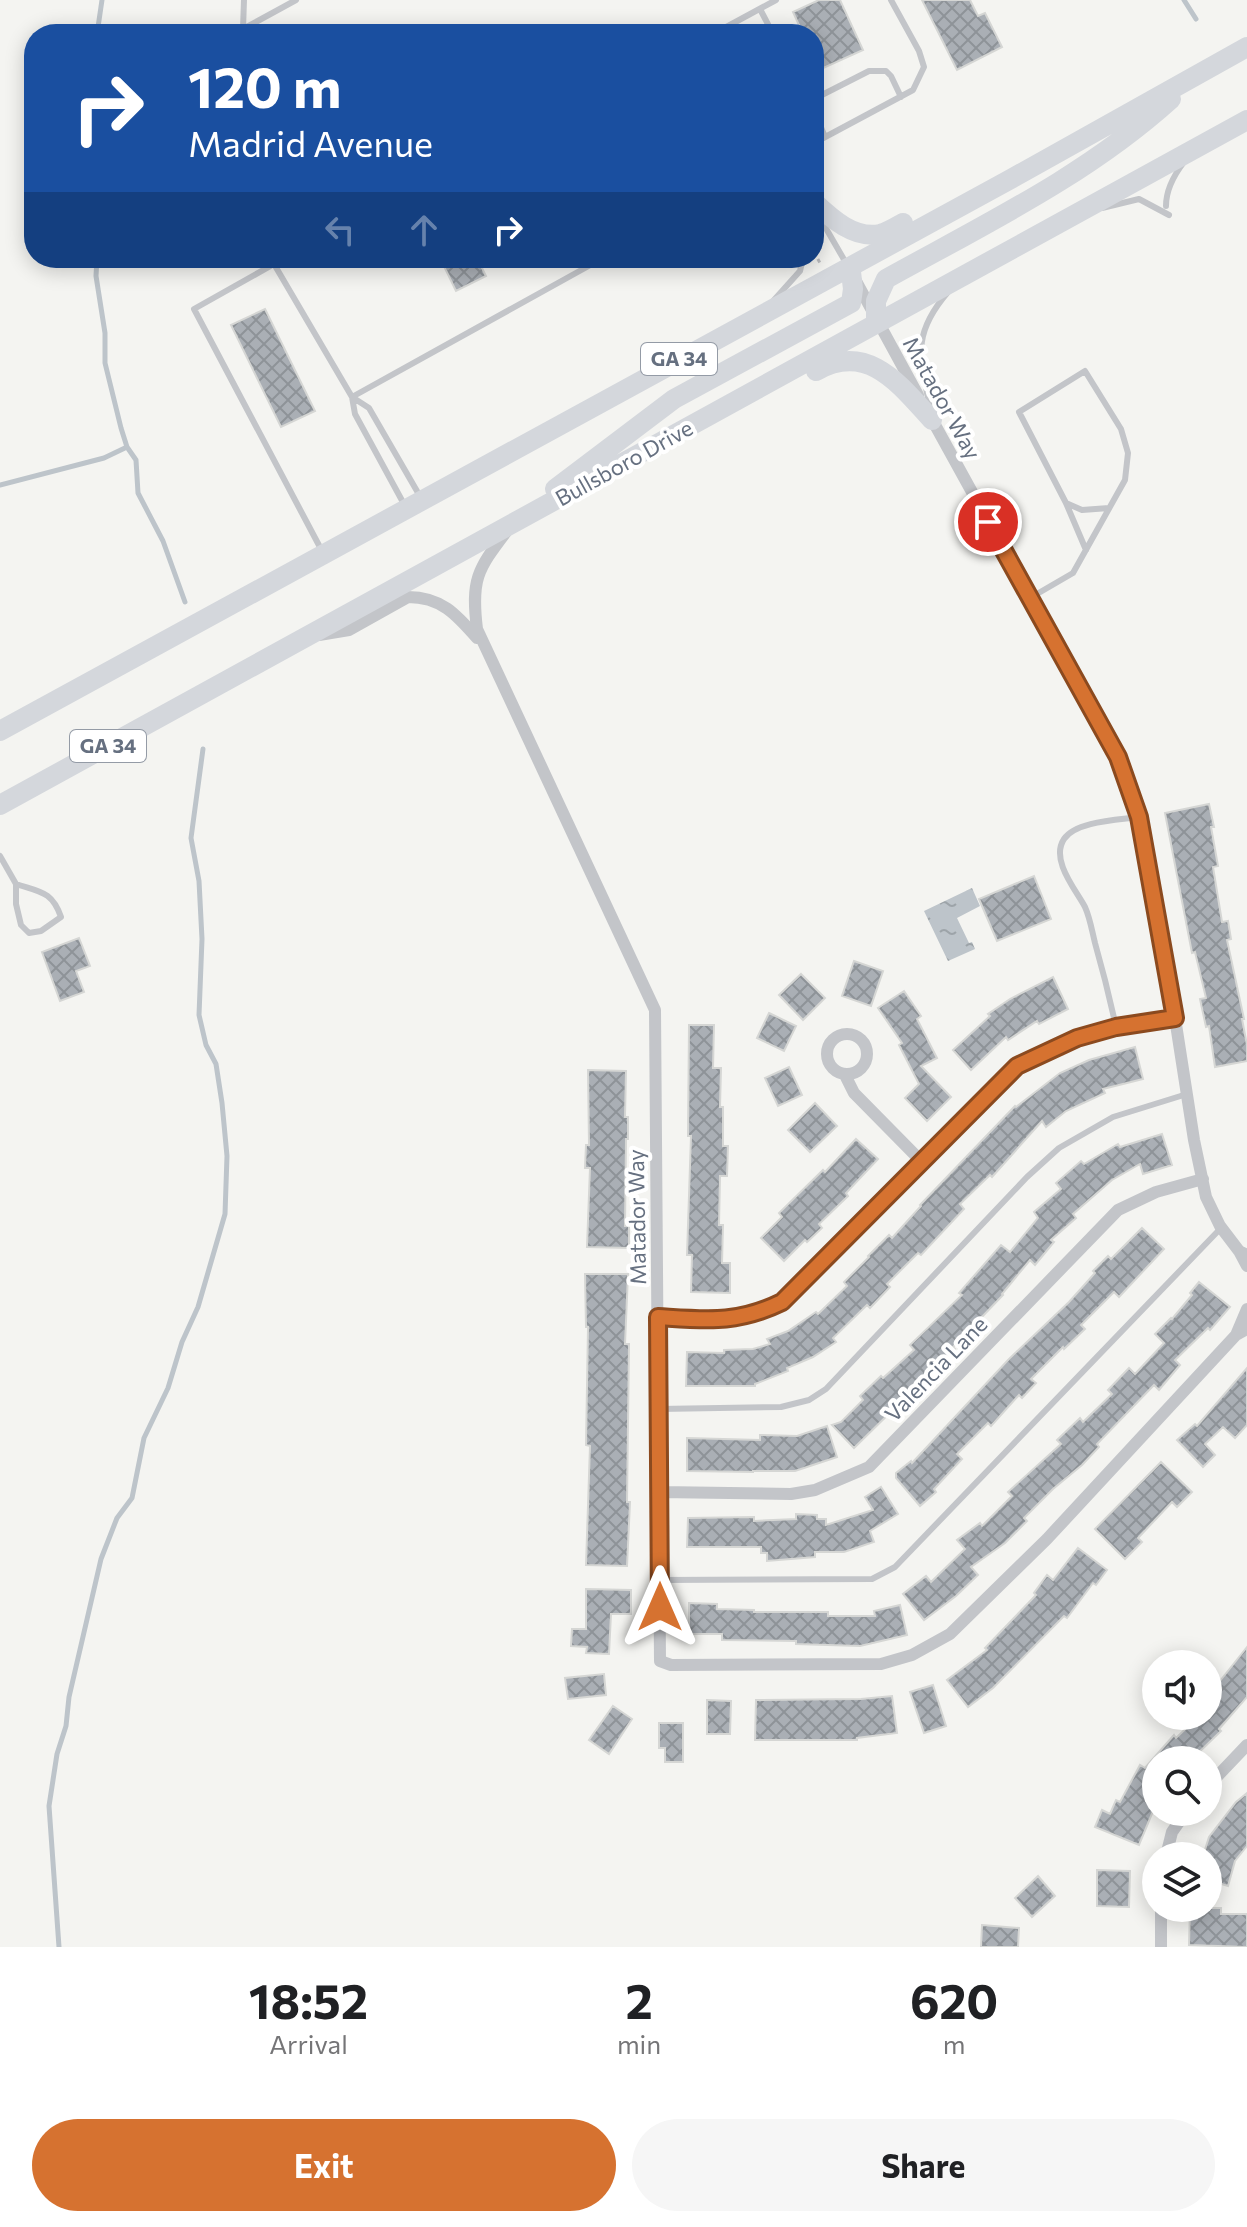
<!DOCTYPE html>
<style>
:root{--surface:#fff;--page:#f6f6f6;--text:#202124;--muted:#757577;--accent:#d67230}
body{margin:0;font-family:Commissioner,sans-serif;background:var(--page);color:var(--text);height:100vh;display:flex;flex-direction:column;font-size:30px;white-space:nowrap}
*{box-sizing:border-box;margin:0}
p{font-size:26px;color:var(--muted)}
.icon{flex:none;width:44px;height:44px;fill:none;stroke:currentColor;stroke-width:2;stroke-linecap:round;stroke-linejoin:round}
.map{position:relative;height:1947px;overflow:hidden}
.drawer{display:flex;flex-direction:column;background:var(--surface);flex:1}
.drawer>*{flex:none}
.hud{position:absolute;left:24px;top:24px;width:800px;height:244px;border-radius:32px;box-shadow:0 4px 20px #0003;background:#1a4fa0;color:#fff;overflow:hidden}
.controls{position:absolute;left:1142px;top:1650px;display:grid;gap:16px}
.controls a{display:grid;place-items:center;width:80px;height:80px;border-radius:50%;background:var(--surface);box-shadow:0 4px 20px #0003;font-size:40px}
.pin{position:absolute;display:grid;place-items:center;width:68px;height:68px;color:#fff;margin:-34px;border:4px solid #fff;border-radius:50%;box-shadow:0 2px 8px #0007}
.me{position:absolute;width:88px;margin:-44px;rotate:0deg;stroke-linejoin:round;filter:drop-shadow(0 0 6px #0008)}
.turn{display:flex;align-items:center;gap:28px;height:168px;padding:0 32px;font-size:36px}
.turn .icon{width:104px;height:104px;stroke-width:2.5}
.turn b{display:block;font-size:56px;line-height:68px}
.lanes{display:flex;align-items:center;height:76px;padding:0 32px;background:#0003;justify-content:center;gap:40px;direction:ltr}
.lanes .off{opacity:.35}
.eta{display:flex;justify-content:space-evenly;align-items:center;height:136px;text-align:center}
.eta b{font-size:48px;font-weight:700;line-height:56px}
.primary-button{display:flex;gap:16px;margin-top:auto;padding:16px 32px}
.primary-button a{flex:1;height:92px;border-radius:48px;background:var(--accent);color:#fff;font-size:32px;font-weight:700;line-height:92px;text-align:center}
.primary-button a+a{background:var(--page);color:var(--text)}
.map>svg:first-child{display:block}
</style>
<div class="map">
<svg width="1247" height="1947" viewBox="0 0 1247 1947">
<defs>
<pattern id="water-ripples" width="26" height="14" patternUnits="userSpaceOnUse" patternTransform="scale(2)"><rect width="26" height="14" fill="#bdc4ca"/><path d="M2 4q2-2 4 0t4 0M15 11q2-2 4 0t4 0" fill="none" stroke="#9da4a9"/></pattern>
<pattern id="building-cross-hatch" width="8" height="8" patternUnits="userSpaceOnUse" patternTransform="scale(2)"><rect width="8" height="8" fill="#aaafb5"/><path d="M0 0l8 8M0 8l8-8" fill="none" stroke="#8e9398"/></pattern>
</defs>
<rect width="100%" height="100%" fill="#f4f4f1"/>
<path fill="url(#water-ripples)" d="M972,888L980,906L957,918L969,943L972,942L975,949L948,961L924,911Z"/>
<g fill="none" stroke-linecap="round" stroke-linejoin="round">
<path stroke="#bdc4ca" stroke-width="5" d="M1184,0L1196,19
M97,34L102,0
M97,258L96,276L105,333V363L121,428L127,447L136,460L138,493L163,541L185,602
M0,485L104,458L127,447
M59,1947L49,1806L57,1754L66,1726L69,1697L101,1559L117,1518L132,1498L144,1438L168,1388L182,1342L198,1307L225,1214L227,1156L222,1103L216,1064L206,1045L199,1015L202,939L199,881L191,838L203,749"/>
</g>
<path fill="url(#building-cross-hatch)" stroke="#d5d6d4" stroke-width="2" d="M819,0H840L863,50L819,70L814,58V34H803L793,12Z
M922,0H970L978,16L985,13L1002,47L957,70Z
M440,258H477L486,276L456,291Z
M265,309L315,411L281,427L231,325Z
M1209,804L1214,827H1211L1218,866L1213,867L1222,922L1228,921L1231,939L1227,940L1244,1019H1242L1247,1045V1061L1215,1067L1209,1026L1206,1027L1200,999L1206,998L1195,952L1192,953L1165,813Z
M1034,876L1051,919L997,941L979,899Z
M79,938L90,966L76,971L84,992L60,1001L42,952Z
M854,961L883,971L871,1006L842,996Z
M801,974L825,998L803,1020L779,995Z
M1053,977L1068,1009L1039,1024L1037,1021L1008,1040L1006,1037L971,1070L953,1050L990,1016L988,1014L1010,999Z
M904,991L921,1016L917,1019L937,1058L921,1066L951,1097L927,1121L905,1098L919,1084L899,1045L902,1043L878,1008Z
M769,1013L796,1026L784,1051L757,1038Z
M689,1025H714L713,1068H721L720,1107H723V1146H728L727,1176H720L719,1225H723L722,1263H730V1293L691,1292L692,1255H687L691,1136H688Z
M1135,1047L1143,1079L1103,1089L1105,1093L1066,1111L1046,1127L1042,1121L992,1177L990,1175L960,1204L964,1209L921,1255L918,1253L887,1284L890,1287L870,1308L867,1305L833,1338L836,1342L813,1357L787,1368L788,1371L755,1384V1386H686L687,1352L724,1353V1350L753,1349L770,1344L767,1339L788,1331L816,1312L818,1314L847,1286L844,1282L869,1257L868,1256L889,1235L892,1238L921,1206L920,1205L1015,1106L1016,1107L1060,1073L1089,1060Z
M789,1067L802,1095L778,1106L765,1078Z
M588,1070L626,1071L625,1117H628V1139H626L625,1226H629V1248L587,1247L590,1168H585L586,1145H589Z
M815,1103L837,1126L810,1152L788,1130Z
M1162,1134L1172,1165L1143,1174L1140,1164L1112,1180L1073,1214L1076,1218L1051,1240L1054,1242L1035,1265L1030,1260L1002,1294L1003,1295L953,1347L955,1349L854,1448L832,1425L841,1422L863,1400L860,1396L881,1376L883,1378L914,1350L910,1345L962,1295L959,1293L1001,1245L1010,1252L1038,1218L1034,1212L1061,1189L1056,1183L1081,1161L1084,1164L1118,1144L1120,1147Z
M856,1139L878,1159L846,1193L848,1196L819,1224L822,1228L807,1242L805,1240L784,1261L761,1238L782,1217L779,1213L823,1170L825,1172Z
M1142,1228L1164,1249L1119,1297L1114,1292L1081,1325L1085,1329L1064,1349L1063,1347L1031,1379L1036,1383L1022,1398L1019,1395L991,1426L988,1423L957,1454L962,1459L934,1489L936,1492L920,1506L896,1478V1473L911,1461L912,1463L1009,1359L1069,1302L1095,1273L1093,1271L1108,1256L1111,1259Z
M585,1274H628L625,1344H629L627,1502H630L627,1566L586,1565L590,1446L586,1445L588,1327H586Z
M1199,1282L1230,1307L1210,1330L1208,1328L1175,1360L1180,1365L1159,1390L1154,1385L1097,1444L1099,1447L1082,1465L1053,1489L1024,1518L1027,1521L1005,1543L971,1567L978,1575L956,1596L924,1620L903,1594L926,1576L931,1582L965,1549L957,1540L980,1523L982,1526L1012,1496L1008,1492L1061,1444L1057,1440L1080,1418L1083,1422L1112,1394L1108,1390L1129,1368L1135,1374L1164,1343L1155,1334L1171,1318L1172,1319L1192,1295L1190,1293Z
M1247,1368V1425L1235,1438L1223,1427L1205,1444L1215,1455L1203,1467L1177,1440L1195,1424L1197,1426Z
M827,1426L837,1457L795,1471H753V1472L687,1471V1438L760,1440V1435L797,1436Z
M1161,1462L1192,1492L1177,1507L1172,1502L1138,1538L1142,1542L1125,1559L1095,1529Z
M881,1487L898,1514L870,1531L874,1542L844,1552H815V1557L767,1561V1553H761V1547H687L688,1518L754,1517V1521L796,1519V1514L817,1515V1519H826V1525L873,1510L865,1497Z
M1078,1548L1107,1570L1096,1585L1093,1583L1067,1618L1064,1616L993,1688L968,1707L947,1680L987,1650L985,1648L1036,1595L1034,1593L1047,1575L1053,1580Z
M586,1589L631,1590V1614H611L609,1654L586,1653L587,1647L571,1646L572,1629H586Z
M689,1603L717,1604V1609L754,1610V1612H828V1616H875L874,1611L900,1605L907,1635L860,1646L796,1644V1641L722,1640V1634H689Z
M1247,1647V1697L1219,1729L1221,1731L1191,1760H1156V1804L1139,1845L1095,1827L1102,1810L1110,1814L1116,1800L1120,1802L1140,1765L1145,1768L1174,1735L1176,1738L1199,1716H1208V1696Z
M604,1674L606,1695L568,1699L565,1678Z
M933,1685L946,1726L924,1733L910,1692Z
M892,1696L897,1733L857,1738V1740H755L756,1700L861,1699Z
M707,1700L731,1701L730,1734H707Z
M613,1706L632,1719L609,1754L589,1740Z
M659,1723H683V1762H665V1748H659Z
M1247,1793V1846L1235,1861L1228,1886L1208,1880V1856H1203L1209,1837L1236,1802Z
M1097,1870L1130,1871L1129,1907L1097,1906Z
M1038,1876L1055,1896L1032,1917L1015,1898Z
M1190,1908H1221V1914H1247V1947L1189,1945Z
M982,1925L1019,1928L1018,1947H981Z"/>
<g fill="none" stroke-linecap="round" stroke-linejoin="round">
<path stroke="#bcbdc0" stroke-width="3" stroke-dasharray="4 4" stroke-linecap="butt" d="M814,252L820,263"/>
<path stroke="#c3c5c9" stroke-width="6" d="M760,9L773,34
M243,29L244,0
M717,32L776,0
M243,34V29L296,0
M700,34L714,27L718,34
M814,99L869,71H886L891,76L901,97
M814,111L825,137
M814,143L913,90L924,67L919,51L891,0
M1166,206C1166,189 1174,175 1184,162
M1102,208L1139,199L1169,215
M820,218L846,263
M272,258L274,264L194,309L322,551
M284,258L274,264L352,397L355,414L405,506
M774,300L800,271L803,258
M352,397L603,258
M352,397L369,408L421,498
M930,408C920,357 911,335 948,292
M1066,503L1082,510L1109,508
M1030,598L1073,573L1125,480L1128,453L1121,429L1085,371L1019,412L1066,503L1086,550
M0,856L16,884V904L21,925L29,933L41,931L61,917C52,891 40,892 16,884
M1116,1027C1110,999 1103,971 1095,943C1092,931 1090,918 1085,907C1076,890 1050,860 1064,839C1076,821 1119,820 1139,817
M659,1409L781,1407L809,1400L826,1389L1027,1177L1059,1148L1113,1117L1187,1094
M660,1580L872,1579L895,1567L1221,1228"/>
<path stroke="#c3c5c9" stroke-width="12" d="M856,281L918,395
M929,414L1118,757L1139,817L1175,1018L1194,1140L1206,1197L1220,1226L1239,1251
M506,532C477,570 471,580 477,629L655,1010L660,1661L671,1665L881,1664L912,1655L950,1634L1047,1539L1236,1335
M319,635L349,630L408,597C441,597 456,614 477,638
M827 1054a20 20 0 1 1 40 0a20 20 0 1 1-40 0Z
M845,1075L854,1093L922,1162
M1247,1255L1239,1251L1247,1266
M1247,1309L1236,1335L1247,1329
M658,1317C707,1320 737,1324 782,1302L1017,1066L1077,1038L1116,1027L1175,1018
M660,1492L791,1494L815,1490L869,1467L1118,1210L1156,1192L1203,1179
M1208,1786L1247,1745
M1166,1856L1172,1832L1186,1812
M1161,1908V1947"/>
<path stroke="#d4d7dc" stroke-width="20" d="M814,202C832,219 854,239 880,234C888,232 896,227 903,223
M876,320V301L886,279C985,224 1087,175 1171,99
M816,371C868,341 900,385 932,420
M555,489L674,399L851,303L853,289L851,272
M0,731L1009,180L1247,47
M0,805L1247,120"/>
</g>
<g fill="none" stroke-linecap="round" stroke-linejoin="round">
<defs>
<path id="route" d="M660,1607L658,1317C707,1320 737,1324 782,1302L1017,1066L1077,1038L1116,1027L1175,1018L1139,817L1118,757L988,522"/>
</defs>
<use href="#route" stroke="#8b4a1f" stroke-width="20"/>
<use href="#route" stroke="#d67230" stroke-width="14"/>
</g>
<g text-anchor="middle" stroke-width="8" stroke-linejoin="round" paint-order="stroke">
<g fill="#fff" stroke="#949ba6" stroke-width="2">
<rect x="641" y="343" width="76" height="32" rx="6"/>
<rect x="70" y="730" width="76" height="32" rx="6"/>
</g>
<g font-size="20" font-weight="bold" fill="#667080">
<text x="679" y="366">GA 34</text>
<text x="108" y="753">GA 34</text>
</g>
<g font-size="22" fill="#667080" stroke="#fff">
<text transform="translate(942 398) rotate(61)" y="8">Matador Way</text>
<text transform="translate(624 463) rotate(-29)" y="8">Bullsboro Drive</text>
<text transform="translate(637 1217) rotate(-91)" y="8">Matador Way</text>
<text transform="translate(936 1369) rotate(-46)" y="8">Valencia Lane</text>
</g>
</g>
</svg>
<div class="controls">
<a><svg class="icon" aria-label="sound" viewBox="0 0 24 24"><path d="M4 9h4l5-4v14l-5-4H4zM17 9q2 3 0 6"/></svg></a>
<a><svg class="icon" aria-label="search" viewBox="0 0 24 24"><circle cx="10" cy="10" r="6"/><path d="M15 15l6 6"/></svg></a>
<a><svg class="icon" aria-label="layers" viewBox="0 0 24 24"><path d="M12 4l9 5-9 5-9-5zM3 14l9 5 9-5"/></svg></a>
</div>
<div class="pin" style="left:988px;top:522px;background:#d93025"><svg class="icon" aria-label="arrive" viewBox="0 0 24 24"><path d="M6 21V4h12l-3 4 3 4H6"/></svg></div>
<svg class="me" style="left:660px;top:1607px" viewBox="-20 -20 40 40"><path d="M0-17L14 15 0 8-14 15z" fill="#d67230" stroke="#fff" stroke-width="4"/></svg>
<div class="hud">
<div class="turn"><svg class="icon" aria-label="right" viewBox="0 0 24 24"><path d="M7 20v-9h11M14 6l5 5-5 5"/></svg><div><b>120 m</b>Madrid Avenue</div></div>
<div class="lanes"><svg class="icon off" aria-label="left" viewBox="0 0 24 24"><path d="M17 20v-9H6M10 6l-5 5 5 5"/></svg><svg class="icon off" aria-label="ahead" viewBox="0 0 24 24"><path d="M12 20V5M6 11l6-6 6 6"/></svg><svg class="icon" aria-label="right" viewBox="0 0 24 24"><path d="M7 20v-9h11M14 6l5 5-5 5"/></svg></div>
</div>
</div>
<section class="drawer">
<div class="eta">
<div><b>18:52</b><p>Arrival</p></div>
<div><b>2</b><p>min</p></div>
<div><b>620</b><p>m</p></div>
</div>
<div class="primary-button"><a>Exit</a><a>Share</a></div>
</section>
